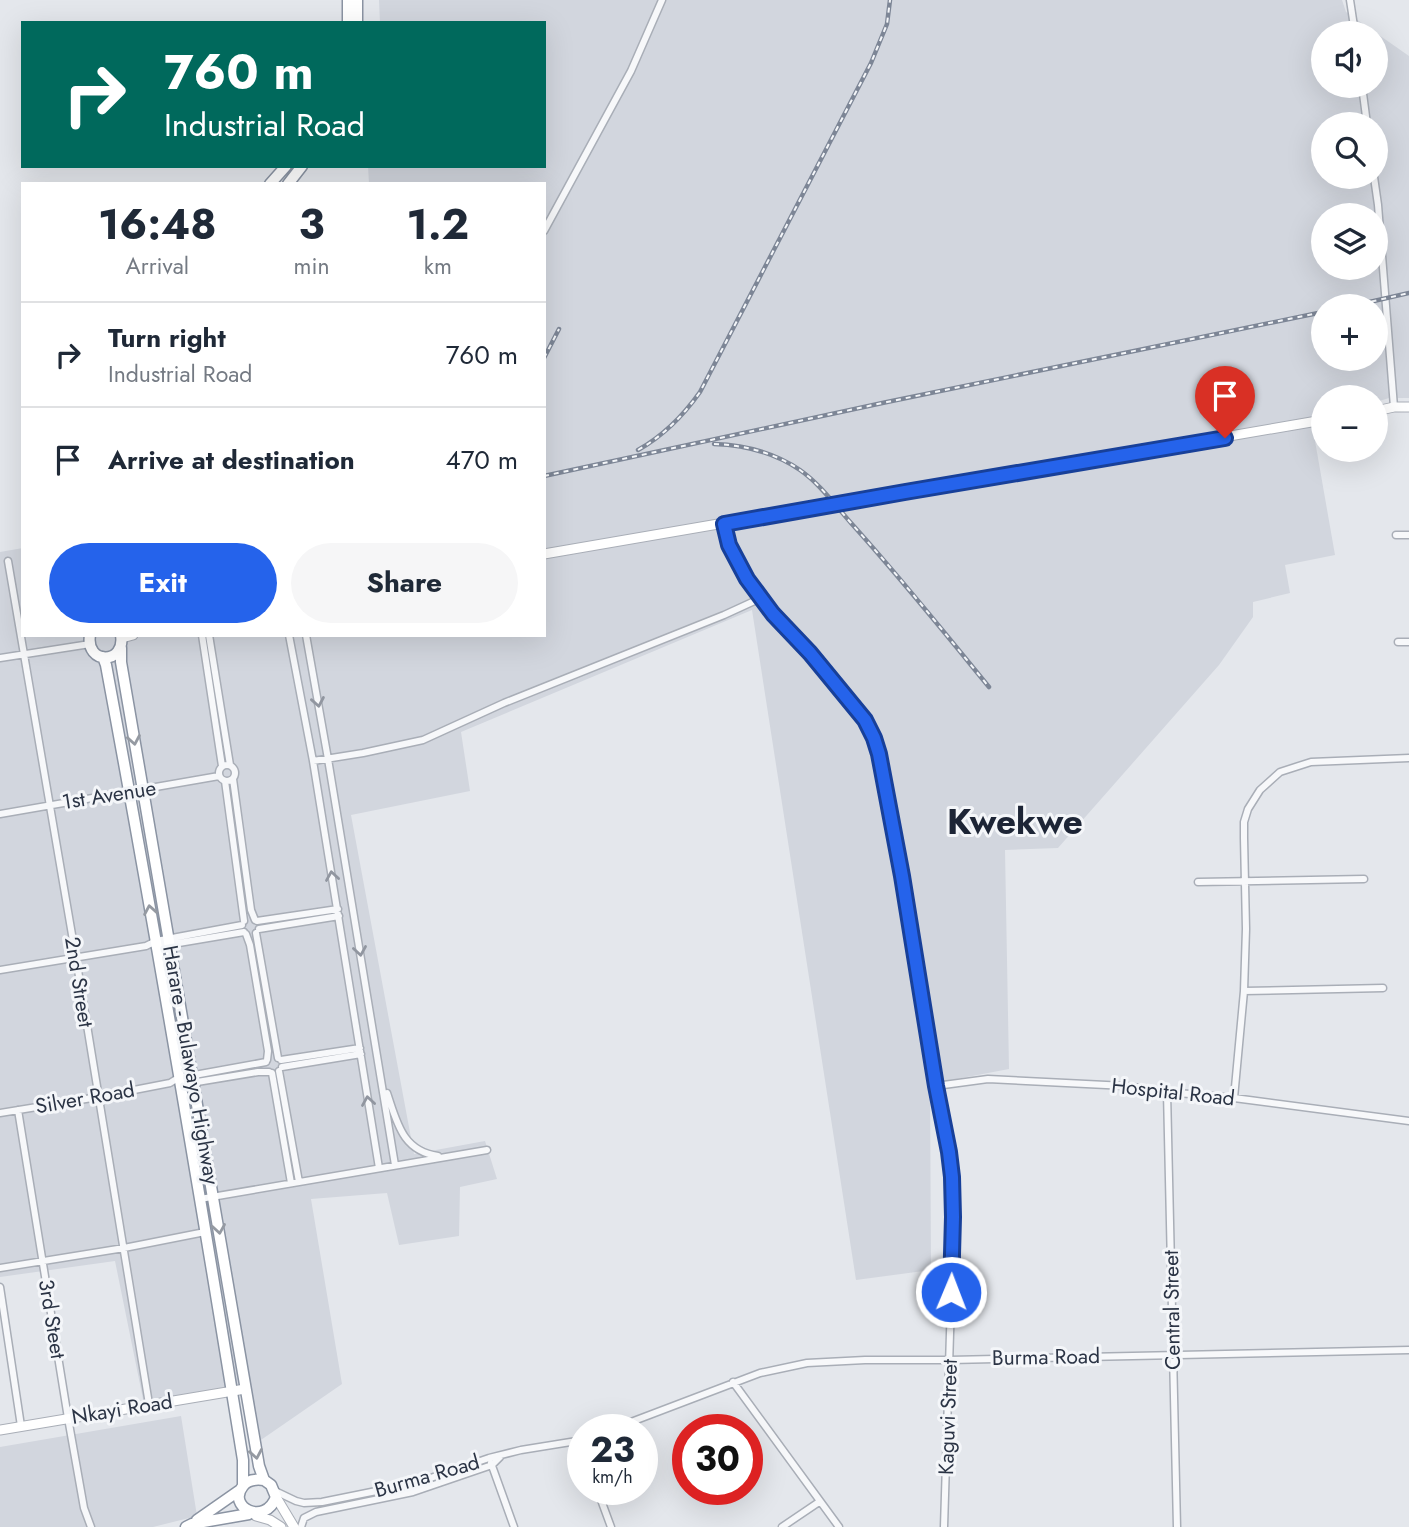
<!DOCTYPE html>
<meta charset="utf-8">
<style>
:root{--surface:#fff;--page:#f6f6f7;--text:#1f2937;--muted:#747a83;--line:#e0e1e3;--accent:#2563eb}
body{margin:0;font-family:Jost,sans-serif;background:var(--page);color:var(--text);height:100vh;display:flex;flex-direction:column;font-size:26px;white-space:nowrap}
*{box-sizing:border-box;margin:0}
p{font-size:23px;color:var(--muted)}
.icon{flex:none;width:38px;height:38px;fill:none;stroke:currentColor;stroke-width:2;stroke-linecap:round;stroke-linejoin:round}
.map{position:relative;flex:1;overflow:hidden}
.details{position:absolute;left:21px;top:182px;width:525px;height:455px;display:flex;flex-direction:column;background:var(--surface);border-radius:0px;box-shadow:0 7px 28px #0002}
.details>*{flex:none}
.hud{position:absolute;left:21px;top:21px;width:525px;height:147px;border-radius:0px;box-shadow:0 7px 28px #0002;background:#00695c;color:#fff;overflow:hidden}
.buttons{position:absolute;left:1311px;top:21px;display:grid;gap:14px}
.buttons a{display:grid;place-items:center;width:77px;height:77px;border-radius:50%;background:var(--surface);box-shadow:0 7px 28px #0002;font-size:35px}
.speed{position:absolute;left:567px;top:1414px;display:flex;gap:14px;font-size:35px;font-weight:700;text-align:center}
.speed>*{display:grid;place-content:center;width:91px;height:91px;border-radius:50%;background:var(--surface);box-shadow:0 7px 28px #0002;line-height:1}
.speed small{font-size:18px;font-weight:400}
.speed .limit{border:10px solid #d22;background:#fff;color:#111}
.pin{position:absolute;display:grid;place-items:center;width:60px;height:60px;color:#fff;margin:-72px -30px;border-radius:50% 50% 50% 0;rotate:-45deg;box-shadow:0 0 7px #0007}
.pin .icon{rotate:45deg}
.me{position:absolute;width:77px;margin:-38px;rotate:1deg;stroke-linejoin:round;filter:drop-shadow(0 0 5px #0008)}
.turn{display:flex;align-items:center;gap:24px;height:147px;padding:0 28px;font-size:32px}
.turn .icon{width:91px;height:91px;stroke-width:2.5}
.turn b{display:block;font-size:49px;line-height:60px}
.eta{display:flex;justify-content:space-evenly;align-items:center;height:119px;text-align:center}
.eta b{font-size:42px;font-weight:700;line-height:49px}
.primary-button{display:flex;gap:14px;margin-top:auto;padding:14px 28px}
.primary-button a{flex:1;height:80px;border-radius:42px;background:var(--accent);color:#fff;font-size:28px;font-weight:700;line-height:80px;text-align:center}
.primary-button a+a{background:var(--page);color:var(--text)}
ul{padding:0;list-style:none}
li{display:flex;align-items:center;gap:21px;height:105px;padding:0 28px;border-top:2px solid var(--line)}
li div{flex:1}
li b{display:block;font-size:26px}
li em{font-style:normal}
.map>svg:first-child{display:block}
</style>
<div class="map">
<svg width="1409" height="1527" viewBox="0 0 1409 1527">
<rect width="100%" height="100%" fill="#e4e7ec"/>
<path fill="#d2d6de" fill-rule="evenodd" d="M379,0H1342L1346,12L1409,56V398H1389L1376,402V397H1323V414L1311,418L1335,555L1285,565L1290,593L1253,602V617L1219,665L1058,848L1005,850L1009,1069L930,1084L931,1270L856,1280L752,610L461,732L470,791L351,815L414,1154L485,1141L497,1179L460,1187L459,1236L399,1245L387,1193L311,1199L342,1384L258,1442L249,1384L144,1404L115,1261L0,1277V552L23,548V635H544V184H369L368,166H544V23H380ZM1323,33H1376V86H1323ZM1323,124H1376V177H1323ZM1323,215H1376V268H1323ZM1323,306H1376V359H1323Z
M181,1416L197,1516L153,1527H0V1447Z"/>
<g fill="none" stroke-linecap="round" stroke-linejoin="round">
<defs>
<path id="street" d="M1350,0L1355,33
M1362,86L1367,124
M1374,177L1378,205L1394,407
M544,231L631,71L662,0
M724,524L729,545L747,579L773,614L809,653L865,720L874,738L879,754L902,876L952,1177V1269L944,1527
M1396,535H1409
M8,561L76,958L149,1404
M202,635L222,766
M209,635L230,765
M289,635L313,761L379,1168
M306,635L328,759L395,1165
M1398,642H1409
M0,658L90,644
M313,761L363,753L423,740L504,703L724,615L761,598
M219 773a8 8 0 1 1 16 0a8 8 0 1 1-16 0Z
M233,779L251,910L255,920
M225,781L244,921
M0,814L219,776
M1198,882L1364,879
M257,921L338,909
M259,929L339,916
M256,933L278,1058
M246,934L250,945L268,1051L267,1060
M155,947L244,932
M0,970L146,946L156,941L242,925
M1244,991L1383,988
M281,1060L360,1048
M282,1067L361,1054
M279,1071L299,1182
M272,1073L291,1183
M179,1085L258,1072H269
M936,1086L988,1079L1126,1086L1167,1092L1234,1098L1409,1121
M1167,1092C1171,1237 1173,1382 1177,1527
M387,1093C397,1122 402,1151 438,1156
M1234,1098L1244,991L1246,929L1244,838V822L1248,809L1260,790L1280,772L1311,762L1409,758
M18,1110L68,1418L84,1508L91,1527
M0,1113L98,1097L170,1083L178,1078L266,1062
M200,1199L487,1150
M0,1268L124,1248L205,1232
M0,1287L21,1426
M733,1382L839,1527
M610,1430L760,1373L807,1363L865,1360H950L1409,1350
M491,1463L514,1527
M597,1489L611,1527
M275,1491L296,1501L304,1503L322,1502L416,1483L489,1458L521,1450L583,1440
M301,1527L304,1518L316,1512L413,1492L492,1465L500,1457
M782,1527L819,1502"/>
<path id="secondary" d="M1376,411L1394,407H1409
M544,554L1323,420
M122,638L133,635
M0,1430L245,1389
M276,1497L294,1527
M256,1516L270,1520L281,1527"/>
<path id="highway" d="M348,23V0
M357,23V0
M270,184L286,166
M288,184L302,166
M90,635C85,665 126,665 121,635
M121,648V662L259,1466L264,1480L271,1485L276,1497C265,1527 226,1507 243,1486C248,1479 256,1479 264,1480
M103,657L106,665C155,929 200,1194 243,1460V1485
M197,1520L240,1490
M186,1527L192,1524L249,1514"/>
</defs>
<use href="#street" stroke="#a9aeb7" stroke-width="9"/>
<use href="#secondary" stroke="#a9aeb7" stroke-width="11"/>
<use href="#highway" stroke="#8b94a3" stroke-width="13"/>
<use href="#street" stroke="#f7f8fa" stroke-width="6"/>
<use href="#secondary" stroke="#fff" stroke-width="9"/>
<use href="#highway" stroke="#fff" stroke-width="10"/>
<defs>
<path id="rail" d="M1352,306L1409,293
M544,358L559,329
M714,444C745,445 775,453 800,470C820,484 835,505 851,523C899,576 944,632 989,687
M638,450C663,436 683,416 700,392L871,63L887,24L890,0
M544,476L887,402L1323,312"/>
</defs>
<use href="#rail" stroke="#7d8696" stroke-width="4.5"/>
<use href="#rail" stroke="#f4f6f9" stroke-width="2" stroke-dasharray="5" stroke-linecap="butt"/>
</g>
<defs><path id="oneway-chevron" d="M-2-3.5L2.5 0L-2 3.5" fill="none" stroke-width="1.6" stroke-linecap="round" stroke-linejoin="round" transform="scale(1.75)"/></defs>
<g stroke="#9196a0">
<use href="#oneway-chevron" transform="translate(318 702) rotate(80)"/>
<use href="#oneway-chevron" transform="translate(332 876) rotate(-99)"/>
<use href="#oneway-chevron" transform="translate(360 951) rotate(81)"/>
<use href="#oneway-chevron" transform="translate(368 1101) rotate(-99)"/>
</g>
<g stroke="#959aa2">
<use href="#oneway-chevron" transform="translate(134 740) rotate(80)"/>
<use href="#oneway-chevron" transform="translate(150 910) rotate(-100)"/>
<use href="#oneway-chevron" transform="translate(219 1229) rotate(81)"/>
<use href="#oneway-chevron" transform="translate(256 1454) rotate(80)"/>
</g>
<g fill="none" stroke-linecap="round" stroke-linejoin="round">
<defs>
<path id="route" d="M951,1292L953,1217L952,1177L949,1152L936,1086L902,876L879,754L874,738L865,720L810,653L773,614L747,579L729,545L724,524L905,492L1225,438"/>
</defs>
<use href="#route" stroke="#184099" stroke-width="18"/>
<use href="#route" stroke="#2563eb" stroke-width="12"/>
</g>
<g text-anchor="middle" stroke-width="6" stroke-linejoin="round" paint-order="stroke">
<g font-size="21" fill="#2b3445" stroke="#f4f6f9">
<text transform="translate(109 795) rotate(-9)" y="7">1st Avenue</text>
<text transform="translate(79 982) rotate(81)" y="7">2nd Street</text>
<text transform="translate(191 1065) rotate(80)" y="7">Harare - Bulawayo Highway</text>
<text transform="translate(1173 1092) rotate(6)" y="7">Hospital Road</text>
<text transform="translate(85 1098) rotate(-10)" y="7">Silver Road</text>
<text transform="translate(1172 1310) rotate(-91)" y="7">Central Street</text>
<text transform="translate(52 1319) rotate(81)" y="7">3rd Steet</text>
<text transform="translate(1046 1357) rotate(-1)" y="7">Burma Road</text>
<text transform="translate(122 1409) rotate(-9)" y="7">Nkayi Road</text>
<text transform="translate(948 1417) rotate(-88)" y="7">Kaguvi Street</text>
<text transform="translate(427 1476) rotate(-16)" y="7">Burma Road</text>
</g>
<g font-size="35" font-weight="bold" fill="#1d2536" stroke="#f4f6f9">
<text x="1015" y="834">Kwekwe</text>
</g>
</g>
</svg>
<div class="buttons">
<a><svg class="icon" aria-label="sound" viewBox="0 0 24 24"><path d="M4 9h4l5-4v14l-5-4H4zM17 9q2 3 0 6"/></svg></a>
<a><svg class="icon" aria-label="search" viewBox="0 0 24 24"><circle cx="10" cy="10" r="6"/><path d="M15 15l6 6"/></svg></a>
<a><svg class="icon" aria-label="layers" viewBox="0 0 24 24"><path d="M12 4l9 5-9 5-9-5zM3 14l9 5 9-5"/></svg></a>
<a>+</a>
<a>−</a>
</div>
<div class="speed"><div>23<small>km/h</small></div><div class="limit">30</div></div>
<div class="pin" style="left:1225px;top:438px;background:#d93025"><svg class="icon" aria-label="arrive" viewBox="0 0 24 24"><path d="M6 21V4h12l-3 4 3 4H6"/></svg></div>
<svg class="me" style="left:951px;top:1292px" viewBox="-20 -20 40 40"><circle r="17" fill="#2563eb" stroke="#fff" stroke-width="3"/><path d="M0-11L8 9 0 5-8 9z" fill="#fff"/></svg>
<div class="hud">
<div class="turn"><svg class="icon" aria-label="right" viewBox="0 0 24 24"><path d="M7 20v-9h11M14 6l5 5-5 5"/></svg><div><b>760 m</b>Industrial Road</div></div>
</div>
<section class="details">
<div class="eta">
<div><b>16:48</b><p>Arrival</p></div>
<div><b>3</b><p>min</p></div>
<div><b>1.2</b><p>km</p></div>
</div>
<ul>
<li><svg class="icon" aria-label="right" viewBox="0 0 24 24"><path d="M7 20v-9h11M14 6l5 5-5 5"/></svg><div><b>Turn right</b><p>Industrial Road</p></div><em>760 m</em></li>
<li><svg class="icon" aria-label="arrive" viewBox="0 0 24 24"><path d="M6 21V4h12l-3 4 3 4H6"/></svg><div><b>Arrive at destination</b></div><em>470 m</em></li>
</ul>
<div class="primary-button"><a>Exit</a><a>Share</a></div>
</section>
</div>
